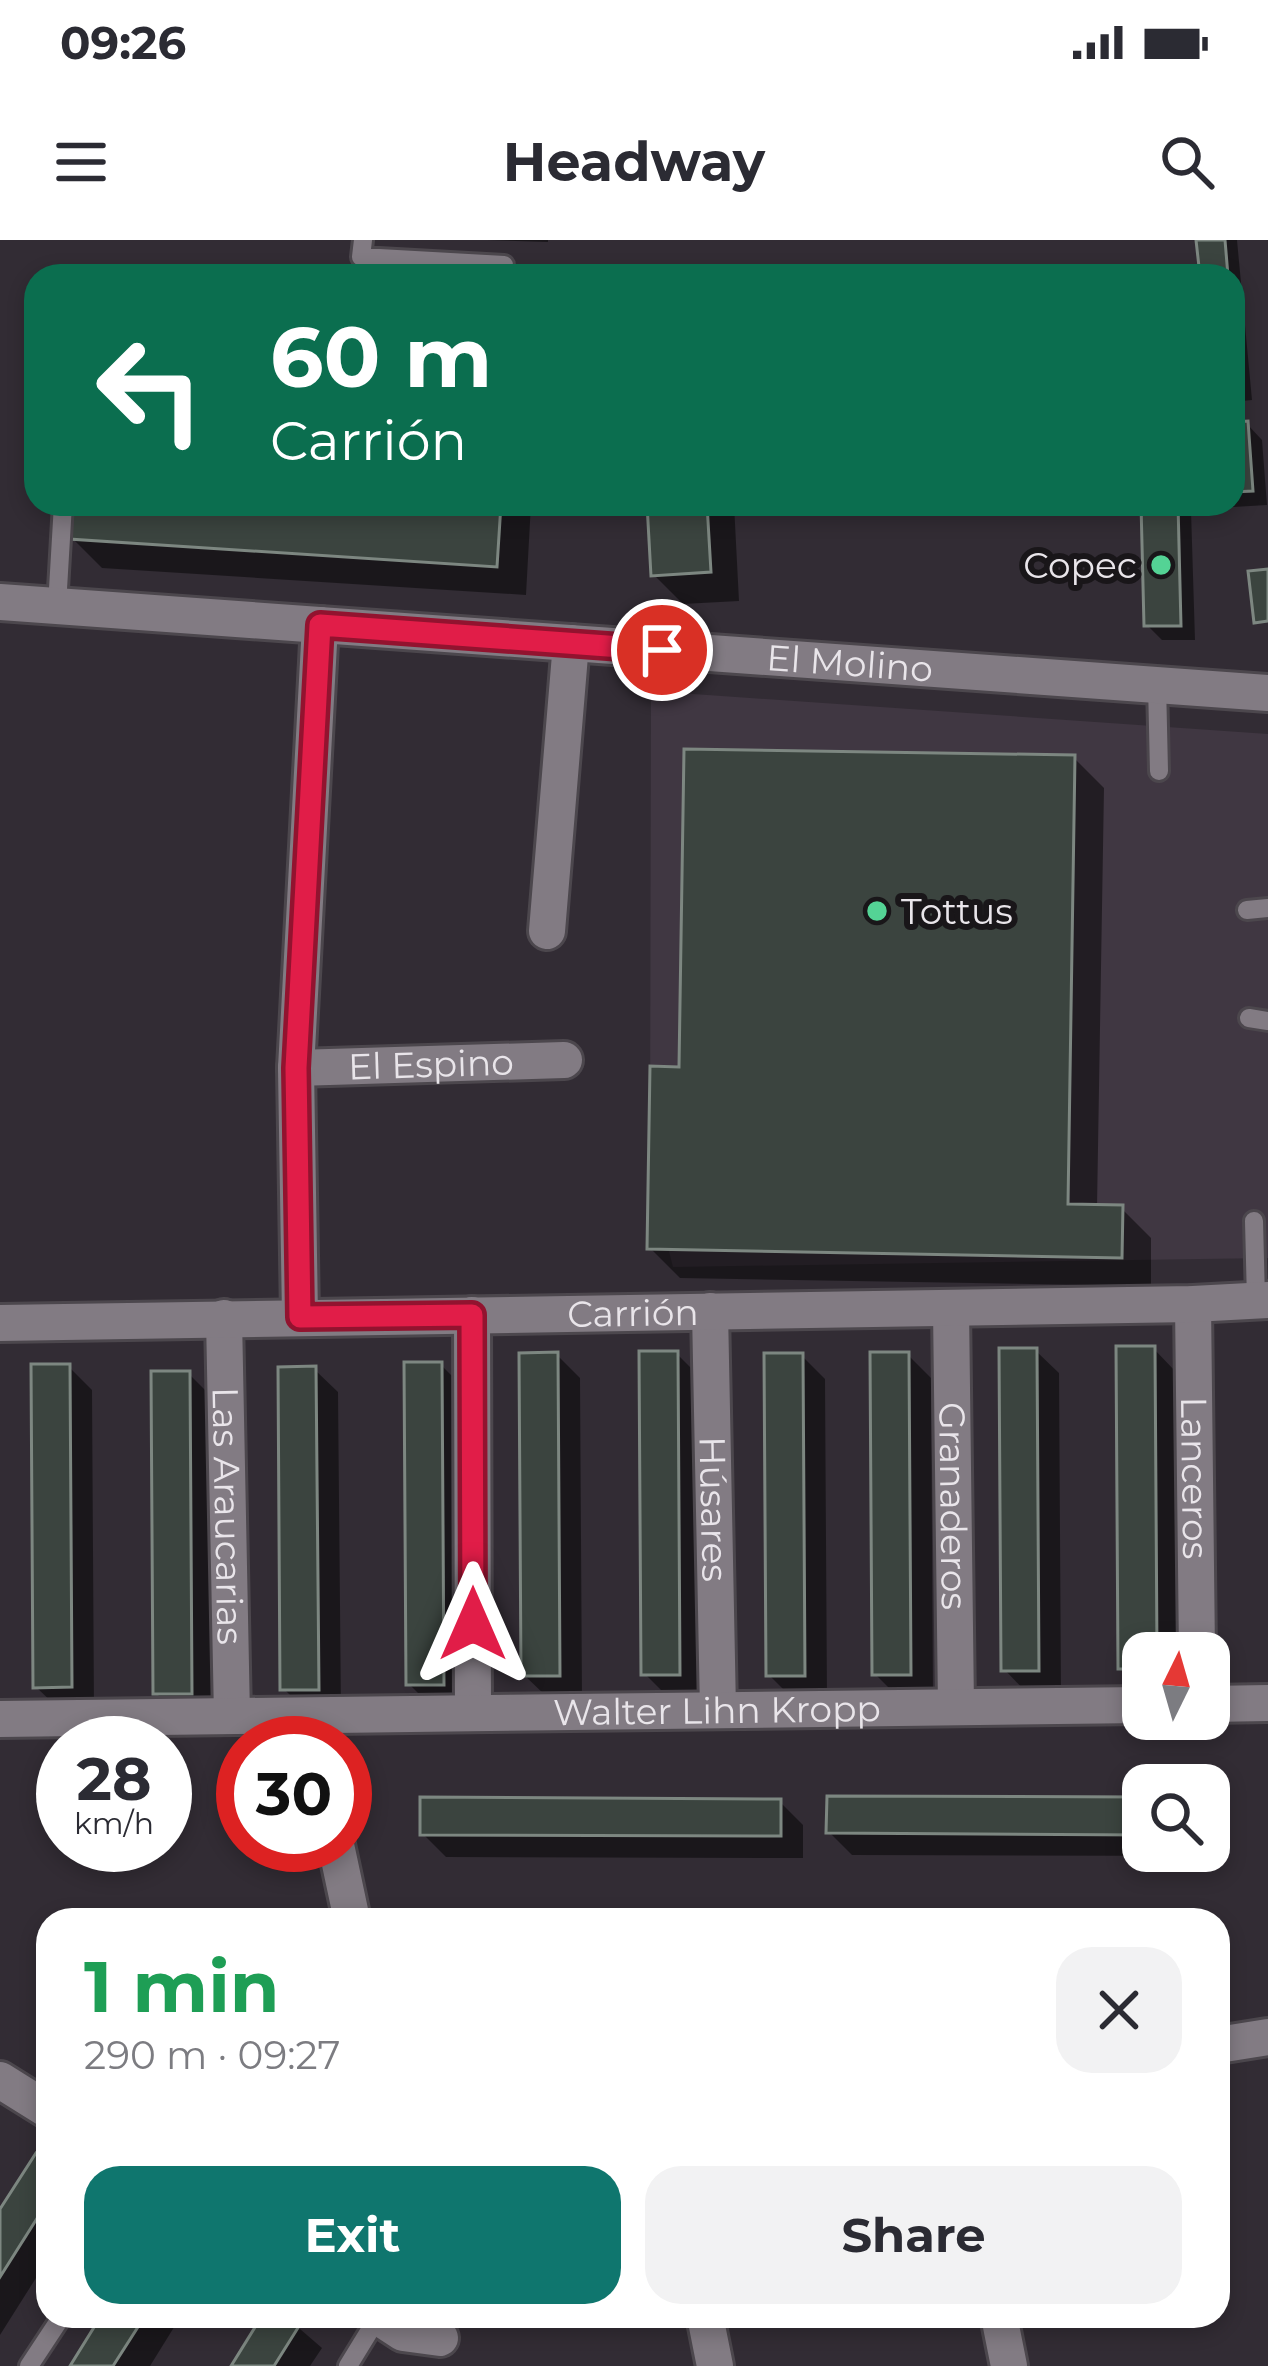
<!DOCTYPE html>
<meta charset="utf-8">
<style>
:root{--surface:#fff;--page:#f2f2f3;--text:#2b2b33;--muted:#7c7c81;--accent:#0f766e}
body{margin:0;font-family:Montserrat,sans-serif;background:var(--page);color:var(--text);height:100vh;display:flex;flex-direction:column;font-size:45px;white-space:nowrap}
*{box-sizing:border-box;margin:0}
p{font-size:39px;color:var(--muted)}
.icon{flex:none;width:66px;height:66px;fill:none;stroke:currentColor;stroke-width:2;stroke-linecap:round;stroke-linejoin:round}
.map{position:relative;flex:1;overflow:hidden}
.sheet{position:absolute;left:36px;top:1668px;width:1194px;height:420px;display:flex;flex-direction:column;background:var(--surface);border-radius:36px;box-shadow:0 6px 18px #0003}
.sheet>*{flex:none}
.guide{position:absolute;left:24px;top:24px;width:1221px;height:252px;border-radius:36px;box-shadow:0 6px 18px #0003;background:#0b6e4f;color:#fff;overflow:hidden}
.needle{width:78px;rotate:5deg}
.tools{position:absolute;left:1122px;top:1392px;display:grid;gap:24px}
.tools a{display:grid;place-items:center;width:108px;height:108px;border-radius:24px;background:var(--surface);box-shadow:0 6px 18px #0003;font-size:60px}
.speed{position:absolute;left:36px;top:1476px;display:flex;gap:24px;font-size:60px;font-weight:700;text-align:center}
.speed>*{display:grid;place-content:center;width:156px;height:156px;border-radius:50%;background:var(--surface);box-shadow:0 6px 18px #0003;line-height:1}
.speed small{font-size:30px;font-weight:400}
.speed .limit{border:18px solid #d22;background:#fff;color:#111}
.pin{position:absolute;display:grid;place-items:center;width:102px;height:102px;color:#fff;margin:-51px;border:6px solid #fff;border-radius:50%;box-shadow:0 3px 12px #0007}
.me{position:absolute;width:132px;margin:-66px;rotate:0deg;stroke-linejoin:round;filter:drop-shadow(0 0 9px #0008)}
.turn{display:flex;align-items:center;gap:42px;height:252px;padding:0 48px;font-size:54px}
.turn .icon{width:156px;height:156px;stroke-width:2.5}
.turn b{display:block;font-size:84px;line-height:102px}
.round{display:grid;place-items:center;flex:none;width:126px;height:126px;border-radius:36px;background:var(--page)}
.head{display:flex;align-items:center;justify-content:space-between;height:204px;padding:0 48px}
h1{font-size:72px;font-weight:700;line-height:90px;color:#1e9e55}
.cta{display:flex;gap:24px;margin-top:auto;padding:24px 48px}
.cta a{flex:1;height:138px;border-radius:36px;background:var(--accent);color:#fff;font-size:48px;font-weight:700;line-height:138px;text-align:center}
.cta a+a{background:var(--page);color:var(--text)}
.status{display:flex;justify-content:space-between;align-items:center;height:84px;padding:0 60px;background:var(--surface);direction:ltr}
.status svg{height:33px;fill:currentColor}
header{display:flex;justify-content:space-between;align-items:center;height:156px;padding:0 48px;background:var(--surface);font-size:54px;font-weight:700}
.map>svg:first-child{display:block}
</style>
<div class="status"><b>09:26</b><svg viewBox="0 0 49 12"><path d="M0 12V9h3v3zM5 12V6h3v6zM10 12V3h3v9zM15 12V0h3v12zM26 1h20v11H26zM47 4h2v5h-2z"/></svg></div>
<header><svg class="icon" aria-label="menu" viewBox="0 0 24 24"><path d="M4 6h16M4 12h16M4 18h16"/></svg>Headway<svg class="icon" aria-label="search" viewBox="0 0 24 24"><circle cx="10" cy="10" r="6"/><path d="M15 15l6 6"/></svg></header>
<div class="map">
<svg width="1268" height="2126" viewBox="0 0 1268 2126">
<rect width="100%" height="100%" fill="#322c34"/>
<path fill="#403742" d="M651,451L1268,494V1018L673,1027L650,936Z"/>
<path fill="#0007" d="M487,0H548V2Z
M1199,0H1237L1252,160L1233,162V36H1203Z
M1247,184L1262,200L1267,265L1217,268L1213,264H1233V185Z
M74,264H326L453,272V264H531L526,355L102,328L72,298Z
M650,264H734L739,361L683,364L653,334Z
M1144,264H1186L1191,270L1195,400H1162L1147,385Z
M1074,518L1104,548L1097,968H1121L1151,998V1046L680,1038L650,1008L682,830Z
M1154,1109L1176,1132L1178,1413H1143V1450L1121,1428Z
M1036,1111L1059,1133L1061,1452H1026L1004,1429Z
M677,1114L700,1137L702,1456H667L644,1433Z
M557,1115L580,1138L582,1457H547L524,1435Z
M908,1115L931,1138L933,1457H898L875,1434Z
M802,1116L825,1139L827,1458H792L769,1435Z
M441,1125L464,1148L466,1466L432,1467L409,1444Z
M69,1127L92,1150L94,1469H59L36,1447Z
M315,1130L338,1152L341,1471H306L283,1448Z
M189,1134L211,1156L213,1476H179L156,1453Z
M1143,1560V1611H1209V1583V1616L852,1615L829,1592Z
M780,1562L803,1585V1618L446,1617L423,1594Z
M48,1924V2019L0,2095V1975Z
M105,2076H181L150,2126H74Z
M266,2076H285L322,2108L310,2126H234Z"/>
<path fill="#3b443f" stroke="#7d8781" stroke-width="3" d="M1196,0H1225L1228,36H1200Z
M1248,181L1253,251L1233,252V182Z
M71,264H371L450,269V264H501L497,327L69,299Z
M647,264H707L711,332L651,336Z
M1141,264H1178L1181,386H1144Z
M1268,329V381L1254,383L1248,331Z
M684,509L1075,515L1068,964L1123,965L1122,1018L647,1009L650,826L679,827Z
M1116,1106H1155L1157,1413H1143V1429H1118Z
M999,1108H1037L1039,1431H1001Z
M639,1111H678L680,1435H641Z
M558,1112L560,1436H521L519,1113Z
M870,1112H909L911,1435H872Z
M764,1113H803L805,1436H766Z
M404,1122H442L444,1445H406Z
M31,1124H70L72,1447L33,1448Z
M316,1126L319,1450H280L278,1127Z
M151,1131H190L192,1454H153Z
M827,1556L1143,1557V1595L826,1593Z
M420,1557L781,1559V1596L420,1595Z
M36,1913L48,1920V1961L0,2037V1969Z
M101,2076H145L113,2126H70Z
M262,2076H291L301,2083L274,2126H231Z"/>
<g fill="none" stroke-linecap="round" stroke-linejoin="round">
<defs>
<path id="lane" d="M363,0L361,17L504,25L503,36
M57,366L63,264
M1157,444L1159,531
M1247,670L1268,668
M1249,778L1268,781
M1254,981L1256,1060
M29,2126L62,2076
M348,2126L378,2077"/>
<g id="street">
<path id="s1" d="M0,362L1268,453"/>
<path d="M547,691L571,403"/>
<path id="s2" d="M296,828L564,820"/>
<path id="s3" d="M1193,1064L1197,1413"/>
<path id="s4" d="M951,1068L956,1467"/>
<path id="s5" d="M710,1071L718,1470"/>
<path d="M472,1075L473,1473"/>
<path d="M300,1077L296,828L320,385"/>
<path id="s6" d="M224,1078L232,1476"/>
<path id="s7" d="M0,1083L1193,1064L1268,1060"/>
<path d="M1209,1464L1268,1463"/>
<path id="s8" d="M0,1479L1143,1465"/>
<path d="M336,1605L352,1680"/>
<path d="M1218,1805L1268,1797"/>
<path d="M0,1840L48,1870"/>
<path d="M377,2076L403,2093L440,2098"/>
<path d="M705,2076L715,2126"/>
<path d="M999,2076L1009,2126"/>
</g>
</defs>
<use href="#lane" stroke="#4c474d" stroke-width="24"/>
<use href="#street" stroke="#4c474d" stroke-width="42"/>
<use href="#lane" stroke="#827b83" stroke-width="18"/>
<use href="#street" stroke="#827b83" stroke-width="36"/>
</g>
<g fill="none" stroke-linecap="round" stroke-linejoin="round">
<defs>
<path id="route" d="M473,1384L472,1075L300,1077L296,828L320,385L662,410"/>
</defs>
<use href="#route" stroke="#92132f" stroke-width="30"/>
<use href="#route" stroke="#e11d48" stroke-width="21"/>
</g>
<g fill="#54d395" stroke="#191619" stroke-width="4.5">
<circle cx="1161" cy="325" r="12"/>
<circle cx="877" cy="671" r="12"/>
</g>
<g text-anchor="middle" stroke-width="12" stroke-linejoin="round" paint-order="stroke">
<g font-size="36" fill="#e9e5ea" stroke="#191619" text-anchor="end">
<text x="1137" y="338">Copec</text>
<text x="901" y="684" text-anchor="start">Tottus</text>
</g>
<g font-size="36" fill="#e9e5ea" stroke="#191619">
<text dy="13" stroke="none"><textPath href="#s1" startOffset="852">El Molino</textPath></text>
<text dy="13" stroke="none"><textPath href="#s2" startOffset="135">El Espino</textPath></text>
<text dy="13" stroke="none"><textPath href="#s7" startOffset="633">Carrión</textPath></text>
<text dy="13" stroke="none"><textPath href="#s3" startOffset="174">Lanceros</textPath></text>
<text dy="13" stroke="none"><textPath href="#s4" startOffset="198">Granaderos</textPath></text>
<text dy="13" stroke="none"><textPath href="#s5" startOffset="198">Húsares</textPath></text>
<text dy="13" stroke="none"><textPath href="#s6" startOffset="198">Las Araucarias</textPath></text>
<text dy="13" stroke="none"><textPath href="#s8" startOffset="717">Walter Lihn Kropp</textPath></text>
</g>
</g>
</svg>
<div class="tools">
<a><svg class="needle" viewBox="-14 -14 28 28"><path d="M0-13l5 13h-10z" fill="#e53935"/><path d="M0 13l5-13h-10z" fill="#7c7c81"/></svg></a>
<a><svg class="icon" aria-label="search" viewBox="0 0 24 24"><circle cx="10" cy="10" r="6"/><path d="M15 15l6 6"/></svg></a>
</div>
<div class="speed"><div>28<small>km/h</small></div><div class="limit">30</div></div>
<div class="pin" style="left:662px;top:410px;background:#d93025"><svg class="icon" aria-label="arrive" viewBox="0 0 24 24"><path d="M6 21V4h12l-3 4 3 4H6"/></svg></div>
<svg class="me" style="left:473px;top:1384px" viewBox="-20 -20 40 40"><path d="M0-17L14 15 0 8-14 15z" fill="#e11d48" stroke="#fff" stroke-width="4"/></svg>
<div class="guide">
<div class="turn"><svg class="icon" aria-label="left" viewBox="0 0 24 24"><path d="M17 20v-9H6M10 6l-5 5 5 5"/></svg><div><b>60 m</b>Carrión</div></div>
</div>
<section class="sheet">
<div class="head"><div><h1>1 min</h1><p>290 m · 09:27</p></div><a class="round"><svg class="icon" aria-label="close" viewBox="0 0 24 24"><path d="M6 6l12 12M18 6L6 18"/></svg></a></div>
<div class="cta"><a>Exit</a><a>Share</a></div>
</section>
</div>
